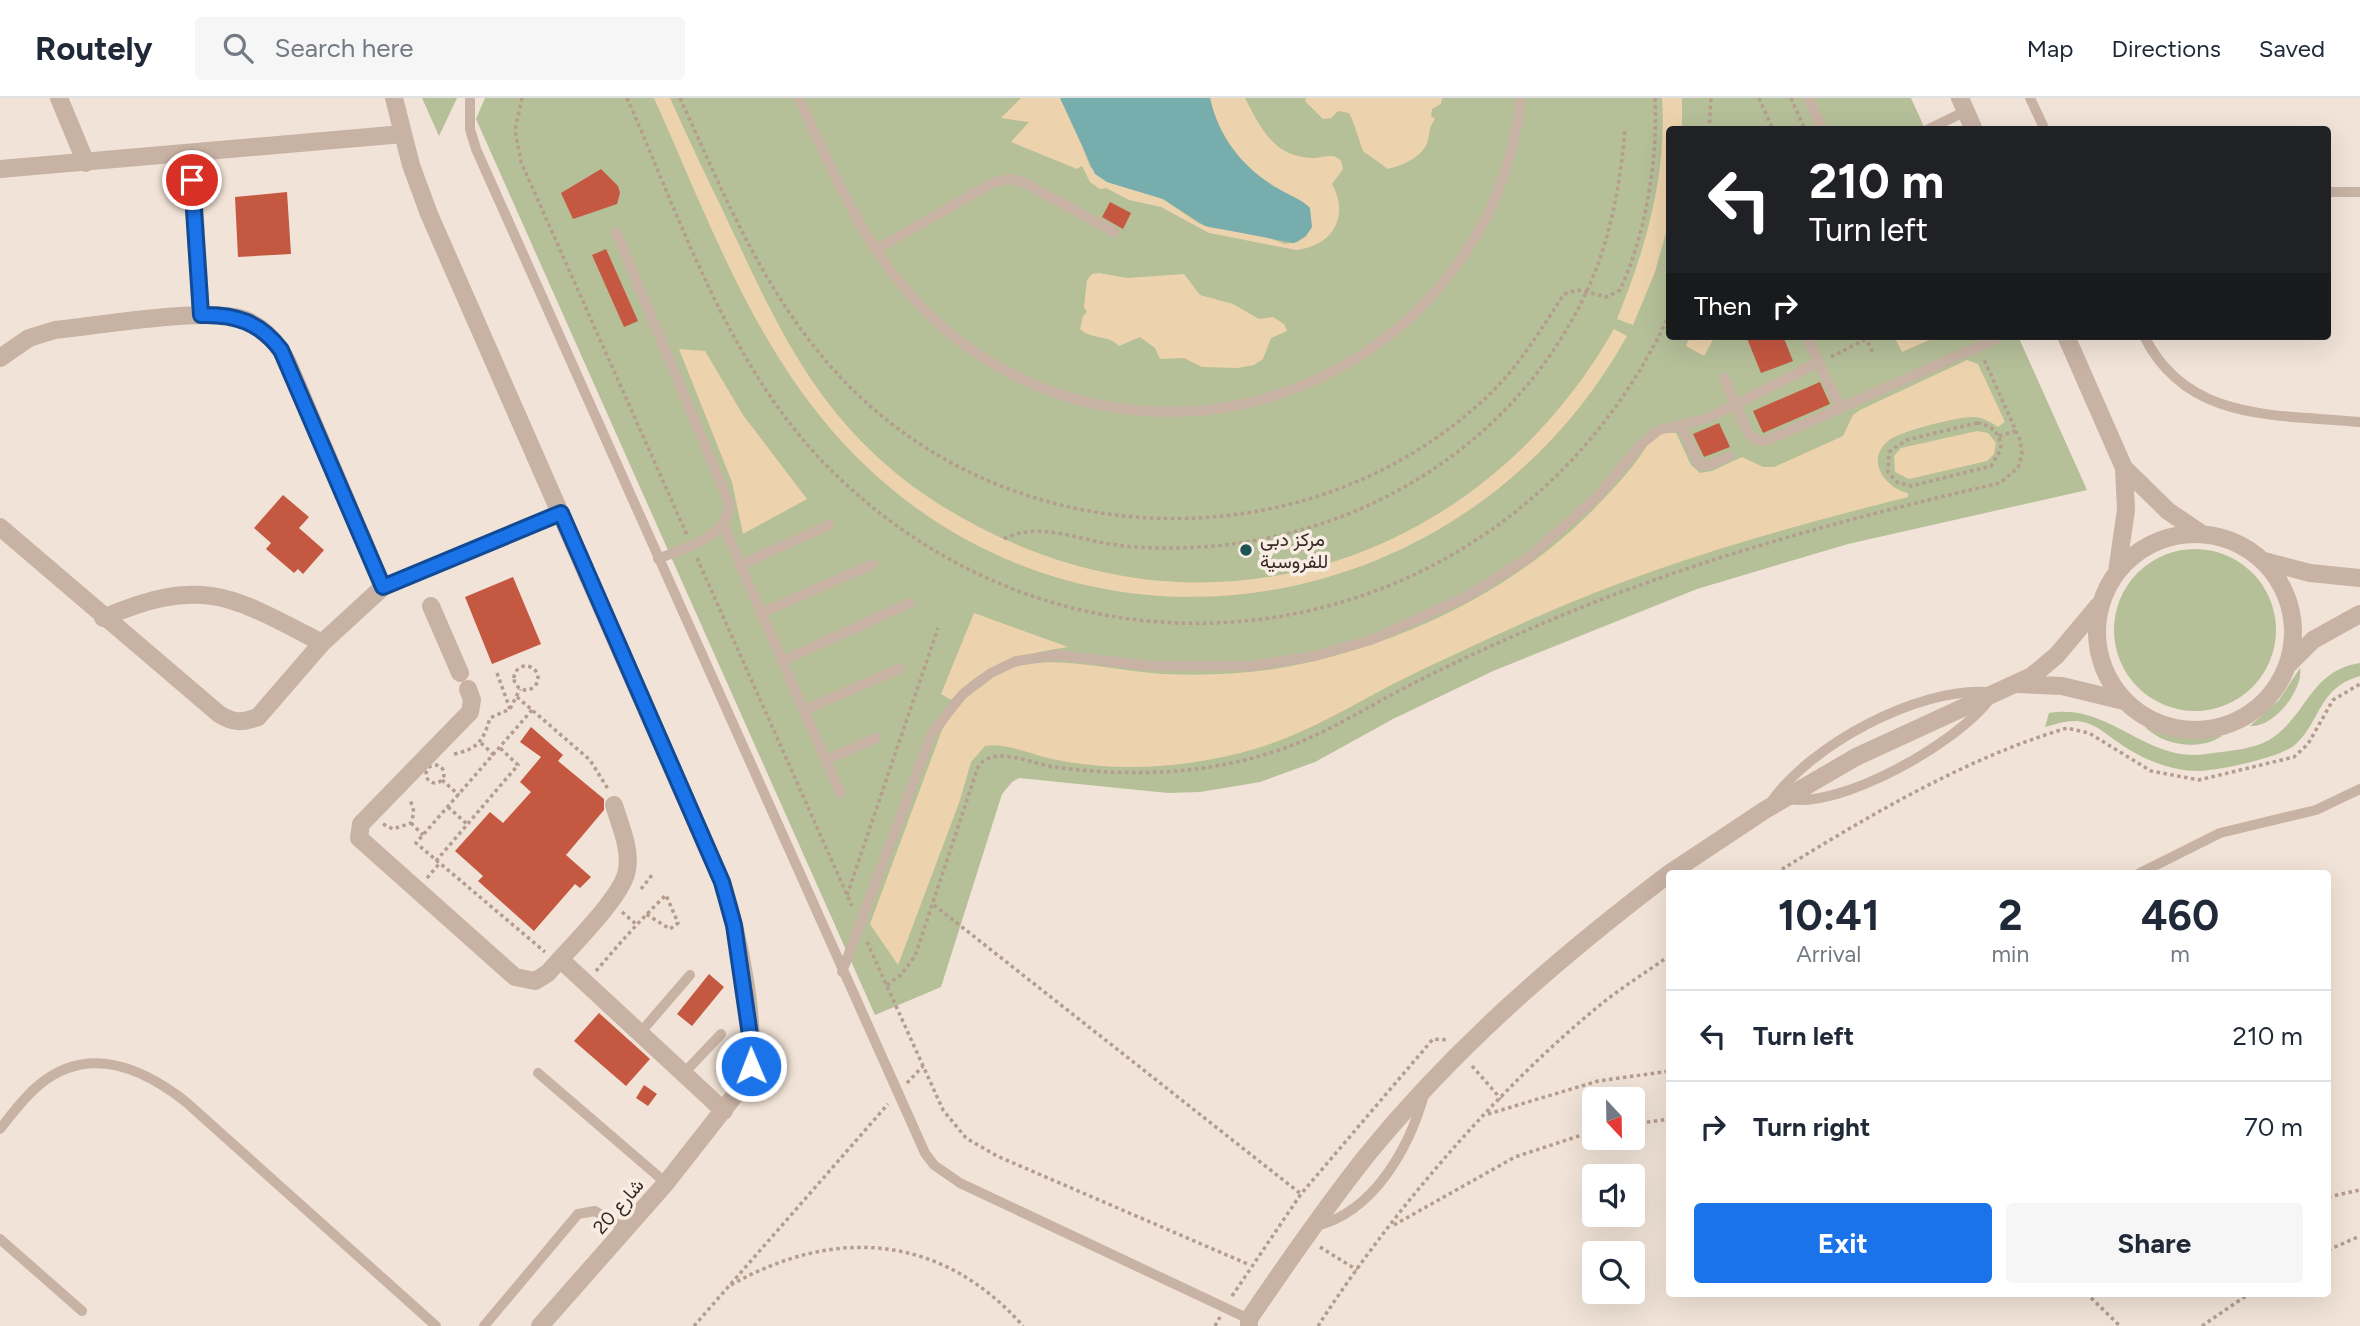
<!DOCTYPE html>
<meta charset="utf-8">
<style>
:root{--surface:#fff;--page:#f6f6f7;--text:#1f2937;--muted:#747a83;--line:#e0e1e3;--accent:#1a73e8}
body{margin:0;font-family:Figtree,Vazirmatn,sans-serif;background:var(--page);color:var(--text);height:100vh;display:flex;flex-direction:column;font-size:26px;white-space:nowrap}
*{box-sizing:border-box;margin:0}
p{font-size:23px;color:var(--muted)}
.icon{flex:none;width:38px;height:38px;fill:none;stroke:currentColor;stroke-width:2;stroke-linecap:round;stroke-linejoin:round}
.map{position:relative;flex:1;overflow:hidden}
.panel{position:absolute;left:1666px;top:772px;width:665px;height:427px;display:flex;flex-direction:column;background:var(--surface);border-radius:7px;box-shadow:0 7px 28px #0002}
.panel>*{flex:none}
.guide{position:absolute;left:1666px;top:28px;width:665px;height:214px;border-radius:7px;box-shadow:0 7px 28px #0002;background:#202124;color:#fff;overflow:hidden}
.needle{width:46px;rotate:158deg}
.buttons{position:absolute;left:1582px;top:989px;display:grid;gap:14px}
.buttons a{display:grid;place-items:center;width:63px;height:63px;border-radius:7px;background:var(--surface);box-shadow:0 7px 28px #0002;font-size:35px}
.pin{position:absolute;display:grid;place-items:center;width:60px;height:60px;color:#fff;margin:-30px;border:4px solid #fff;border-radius:50%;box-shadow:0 2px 7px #0007}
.me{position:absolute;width:77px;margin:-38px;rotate:359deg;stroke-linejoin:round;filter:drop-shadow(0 0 5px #0008)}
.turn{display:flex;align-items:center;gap:24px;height:147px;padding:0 28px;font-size:32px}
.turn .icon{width:91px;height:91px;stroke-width:2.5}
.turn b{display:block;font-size:49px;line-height:60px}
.then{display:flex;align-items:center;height:66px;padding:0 28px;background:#0003;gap:14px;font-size:26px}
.eta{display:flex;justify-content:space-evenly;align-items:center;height:119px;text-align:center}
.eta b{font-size:42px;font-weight:700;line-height:49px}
.primary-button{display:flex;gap:14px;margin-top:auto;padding:14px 28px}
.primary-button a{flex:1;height:80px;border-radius:7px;background:var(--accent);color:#fff;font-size:28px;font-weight:700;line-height:80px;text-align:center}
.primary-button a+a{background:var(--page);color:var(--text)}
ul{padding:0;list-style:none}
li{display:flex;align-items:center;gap:21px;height:91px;padding:0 28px;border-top:2px solid var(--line)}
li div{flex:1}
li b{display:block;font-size:26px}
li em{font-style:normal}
header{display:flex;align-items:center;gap:42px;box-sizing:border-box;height:98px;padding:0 35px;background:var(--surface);border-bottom:2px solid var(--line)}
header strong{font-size:33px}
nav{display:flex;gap:38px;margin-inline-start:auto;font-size:24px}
.search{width:490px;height:63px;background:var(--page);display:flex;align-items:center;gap:18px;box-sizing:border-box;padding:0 24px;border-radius:7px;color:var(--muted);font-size:26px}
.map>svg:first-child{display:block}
</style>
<header>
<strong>Routely</strong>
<div class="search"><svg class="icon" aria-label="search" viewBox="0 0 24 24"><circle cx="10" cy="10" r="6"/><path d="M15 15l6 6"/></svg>Search here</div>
<nav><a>Map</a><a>Directions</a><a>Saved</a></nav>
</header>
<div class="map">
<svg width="2360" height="1228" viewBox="0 0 2360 1228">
<rect width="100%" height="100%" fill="#f1e3d7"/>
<path fill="#b5bf98" d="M422,0H457L439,38Z
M485,0H1911L1925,31L1670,32V238H2018L2087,392L1848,446L1697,491L1493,573L1393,621L1315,664L1260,684L1200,694L1168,695L1019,680L1012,684L1002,696L941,889L875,917L476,21Z
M2114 532a81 81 0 1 1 162 0a81 81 0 1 1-162 0Z
M2360,565V578C2318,590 2322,621 2296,646C2281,660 2220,672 2199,673C2170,673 2142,661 2119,645C2109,638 2099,629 2087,625C2073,620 2059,625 2045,629L2049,615C2109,604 2146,665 2206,656C2225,653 2252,652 2269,642C2308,618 2309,573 2360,565Z
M2300,570C2304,592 2273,630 2250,628L2279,602Z
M2145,629L2183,639L2222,638C2200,653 2164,648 2145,629Z"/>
<path fill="#edd3ad" d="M654,0H670C690,45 712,90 733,134C770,213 805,289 869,351C914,395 968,427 1025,450C1255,543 1495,441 1614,231L1627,238C1467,527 1076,594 845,347C754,250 708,120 654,0Z
M1021,0H1060L1075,27L1090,69L1107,84L1163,101L1198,125L1212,130L1255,135L1285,146L1298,144L1306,138L1310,110C1301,101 1288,97 1277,90C1243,70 1219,39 1210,0H1245C1261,31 1275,61 1316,60C1326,59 1334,55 1341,63L1343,71L1332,86C1350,118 1333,148 1296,152L1209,135L1161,109L1129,102L1106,90L1100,91L1090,84L1082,68L1077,71L1011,44L1029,24L1001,20Z
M1442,0L1441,6L1432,11L1431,18L1435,21C1429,29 1430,33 1428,42C1425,58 1401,68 1388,71L1363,53C1360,45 1353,21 1349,15L1338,13L1331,20L1323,21L1305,3L1306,0Z
M1662,0H1682V31L1670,32L1669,124L1655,174L1633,227L1617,221C1646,150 1667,77 1662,0Z
M1099,175L1127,180L1184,176L1200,197L1233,206L1259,221L1273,219L1284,226L1287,233L1271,240L1263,261L1254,267L1238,270L1202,269L1184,260L1160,261L1155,250L1140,239L1119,248C1108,236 1091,242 1080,231L1083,218L1087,214L1084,209L1087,182L1092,176Z
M1690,238H1715L1704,258L1686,248Z
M1894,238H1938L1902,254Z
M679,251L705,253L743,317L807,401L743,436L732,384Z
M1967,262L1978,266L2005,324L1998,329C1991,324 1982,319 1973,319C1957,319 1900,333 1888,343C1865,362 1885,390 1908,395V399C1780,431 1653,467 1532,521C1485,542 1439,563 1393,586C1342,613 1297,641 1240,655C1180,670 1118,674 1057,662C1034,658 1007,644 985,648L971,664L959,705L898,867L870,826L942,632C1001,533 1072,570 1164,576C1209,578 1256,576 1301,566C1410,542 1513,492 1593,412C1606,398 1620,384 1632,369C1641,358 1647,345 1658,335H1676L1691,367L1700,375L1712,373L1742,359L1763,369H1774L1843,338L1853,317L1860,312Z
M1977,333L1988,335L1996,345L1994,356L1987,363L1909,381L1895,374L1894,358L1901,350Z
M974,515L1068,549C1021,556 984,565 951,602L941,596Z"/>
<path fill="#77adac" d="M1060,0H1210C1218,39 1243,70 1277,90C1288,97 1301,101 1310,110L1312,129L1306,138L1294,145L1205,128L1163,101L1107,84L1095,76Z"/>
<path fill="#c55841" d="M601,71L618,88L620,95L617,106L573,121L561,95Z
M287,94L291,156L238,159L235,99Z
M1110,104L1131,115L1123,131L1102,119Z
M606,151L638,223L624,229L592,157Z
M1746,238H1783L1793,263L1761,275Z
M1820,284L1830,306L1763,335L1753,313Z
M1719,325L1730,349L1704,359L1693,336Z
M283,397L309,419L299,430L324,452L303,476L298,471L294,475L266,451L271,445L254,430Z
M513,479L541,546L492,566L465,499Z
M531,629L563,657L558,663L604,701V712L566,757L591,779L580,790L575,786L534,833L478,783L483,778L455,753L490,714L503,725L531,694L520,684L541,659L520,644Z
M709,876L724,889L692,928L677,916Z
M599,915L650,961L626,988L574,943Z
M644,987L657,996L648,1008L636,1000Z"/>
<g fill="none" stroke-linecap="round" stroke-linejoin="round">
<path stroke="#b49c8e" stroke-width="3.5" stroke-dasharray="3.5 3.5" stroke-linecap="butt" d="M522,0L515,32L521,64L687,437
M627,0C684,129 731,275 834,375C1098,632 1518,547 1670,215
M680,0C726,101 766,201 844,283C1011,457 1298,467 1478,307C1515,275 1538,236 1564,196L1578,192L1607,199L1620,192C1646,136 1658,62 1655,0
M1759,0L1773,32
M1791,0L1805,32
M1709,32L1711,0
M1865,238L1874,257
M1831,259L1866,241
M1977,325C1992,327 2001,336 2001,351L1991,368L1911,388L1897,384L1888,374L1889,354L1906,342Z
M1999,338L2016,333
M1004,441C1039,422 1080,443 1117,447C1136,450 1156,450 1176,450C1343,448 1502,359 1579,209C1608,154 1620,92 1625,31
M697,460L852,808
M514 580a12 12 0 1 1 24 0a12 12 0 1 1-24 0Z
M497,575L510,611
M517,599L590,662L608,691
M532,612L416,745L545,854
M481,645L494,657
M454,656C478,651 483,643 490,620L510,611L520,591
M426 676a9 9 0 1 1 18 0a9 9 0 1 1-18 0Z
M442,682L459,697
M448,709L467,726
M411,725L423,737
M383,726L393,731L411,725L414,714L410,701
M436,763L518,667L500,650
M1776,775C1867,719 1963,661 2067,630L2089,635L2151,673L2199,682L2294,659L2308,646L2333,602L2360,586
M427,780L439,766
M641,791L652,777
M847,797L938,530
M934,807L1301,1096
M622,814L636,826
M867,844L943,1012L966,1040L997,1058L1250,1167
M596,873C619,846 641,821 666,797L678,825L670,831L646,816
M887,887L901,877L915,858L978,669C993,646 1032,666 1054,669C1129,679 1206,677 1279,652C1326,636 1367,609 1410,587C1459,562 1508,540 1558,519C1702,459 1849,420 2000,385L2018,370L2022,356L2020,342L1983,259
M1472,968L1501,1001
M907,985L923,968
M1488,1016L1598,983L1670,973
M1633,1026L1670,1021
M2328,1099L2360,1092
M1394,1127L1515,1059L1594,1033
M1320,1149L1357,1172
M2328,1152L2360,1138
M731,1187C835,1128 942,1136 1023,1228
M2086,1195L2120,1228
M1232,1198L1301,1096L1433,941L1448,942
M694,1228L888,1006
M1215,1228L1220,1219
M1318,1228C1391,1115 1496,992 1600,907C1622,889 1647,874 1670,857
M2202,1228L2250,1195"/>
<path stroke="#c8b2a4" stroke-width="10" d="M470,0V31L476,51L925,1055L934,1067L960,1085L1249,1221
M799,0C841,94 882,189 969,250C1187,404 1492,264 1521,0
M1808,0L1823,32
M2030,0L2045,32
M1927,32L1966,13
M2328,94H2360
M616,134L729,405C729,440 685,449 658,461
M875,152L992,85L1010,81L1025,85L1114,134
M1806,238L1840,309
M2144,238C2187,325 2277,316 2360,324
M1724,280L1749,337L1757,342L1766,343L2002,238
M1681,327L1698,365L1706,368L1729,358
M723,427L840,695
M740,467L829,427
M761,515L873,466
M782,563L910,505
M804,612L899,571
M826,662L876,640
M1788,701C1842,711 1958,644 1990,601
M1771,704C1811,647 1916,590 1987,594
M2140,775L2220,735L2316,712L2360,691
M842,874L932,635L963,596L991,575L1016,563L1057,557L1150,568H1251L1315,558L1371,542L1466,499L1528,460L1598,398L1641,346L1659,332L1708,320L1819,264
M640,935L690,877
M538,975L666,1085
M684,975L721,936
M0,1031C12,1016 24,999 39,987C88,946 143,970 186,1004L436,1228
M1316,1128C1374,1114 1409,1050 1424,997
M0,1141L82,1213
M484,1228L578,1116L595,1113L626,1131"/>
<path stroke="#c8b2a4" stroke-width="18" d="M59,0L86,65
M394,0L411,67L429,116L722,784C737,831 761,937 746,983L666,1085L540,1228
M191,55L201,217
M0,71L403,36
M0,260L29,240L55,232C98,228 212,207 248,223C267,232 279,247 288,265L383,489
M0,429L219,616C233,625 242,625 258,619L322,545L383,489L561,415
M431,508L460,575
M103,520C203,477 232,498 322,545
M468,591L472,602L470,614L361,726L359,740L515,879L535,883L548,875C567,852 623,799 627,772C631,751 620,727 614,707
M560,861L724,1013"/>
<path stroke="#c8b2a4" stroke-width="18" d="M1960,0L1974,32
M2066,238L2124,370L2168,413L2202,436
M2097 534a98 98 0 1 1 196 0a98 98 0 1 1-196 0Z
M2264,463L2310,475L2360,480
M2117,474L2126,412L2124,370
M2289,566L2313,542L2360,516
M2018,586L2062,588L2124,603
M1670,775L1765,712L1856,659L2032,578L2057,557L2098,508
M1249,1228V1221C1287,1165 1325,1110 1367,1057C1455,949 1559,859 1670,775"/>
</g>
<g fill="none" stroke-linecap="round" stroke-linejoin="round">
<defs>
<path id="route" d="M192,82L201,217C235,216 260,224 281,252L383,489L561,415L722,784L734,827L752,951L751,968"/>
</defs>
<use href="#route" stroke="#114b97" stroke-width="18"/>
<use href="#route" stroke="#1a73e8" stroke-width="12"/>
</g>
<circle fill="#1c5454" stroke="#f9ede3" stroke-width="2.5" cx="1246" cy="452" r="7"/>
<g text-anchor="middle" stroke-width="7" stroke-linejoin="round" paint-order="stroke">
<g font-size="19" fill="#332925" stroke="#f9ede3" text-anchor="start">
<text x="1260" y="448">مركز دبي<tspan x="1260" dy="22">للفروسية</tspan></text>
</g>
<g font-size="19" fill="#332925" stroke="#f9ede3">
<text transform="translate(618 1108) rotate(-49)" y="7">شارع 20</text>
</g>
</g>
</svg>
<div class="buttons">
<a><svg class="needle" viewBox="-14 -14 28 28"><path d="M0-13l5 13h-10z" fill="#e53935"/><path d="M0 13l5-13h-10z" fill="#747a83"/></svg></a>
<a><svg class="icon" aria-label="sound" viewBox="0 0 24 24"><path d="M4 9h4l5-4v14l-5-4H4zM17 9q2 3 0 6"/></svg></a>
<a><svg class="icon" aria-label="search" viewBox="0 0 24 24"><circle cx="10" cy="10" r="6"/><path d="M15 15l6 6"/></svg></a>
</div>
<div class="pin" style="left:192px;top:82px;background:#d93025"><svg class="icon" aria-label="arrive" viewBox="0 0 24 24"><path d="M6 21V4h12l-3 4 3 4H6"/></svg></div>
<svg class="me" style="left:751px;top:968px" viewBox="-20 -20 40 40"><circle r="17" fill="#1a73e8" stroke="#fff" stroke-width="3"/><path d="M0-11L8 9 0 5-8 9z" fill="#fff"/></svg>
<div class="guide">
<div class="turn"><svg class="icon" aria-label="left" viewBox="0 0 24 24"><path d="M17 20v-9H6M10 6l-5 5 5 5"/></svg><div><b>210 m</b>Turn left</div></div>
<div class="then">Then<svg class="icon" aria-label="right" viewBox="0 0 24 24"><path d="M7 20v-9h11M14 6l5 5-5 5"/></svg></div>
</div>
<section class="panel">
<div class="eta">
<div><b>10:41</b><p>Arrival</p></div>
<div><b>2</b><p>min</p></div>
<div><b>460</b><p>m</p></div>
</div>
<ul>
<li><svg class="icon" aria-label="left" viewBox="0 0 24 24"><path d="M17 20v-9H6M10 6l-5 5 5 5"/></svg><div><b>Turn left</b></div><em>210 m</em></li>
<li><svg class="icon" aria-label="right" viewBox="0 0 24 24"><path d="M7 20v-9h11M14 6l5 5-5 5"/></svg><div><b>Turn right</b></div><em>70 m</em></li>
</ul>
<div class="primary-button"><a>Exit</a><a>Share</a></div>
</section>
</div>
